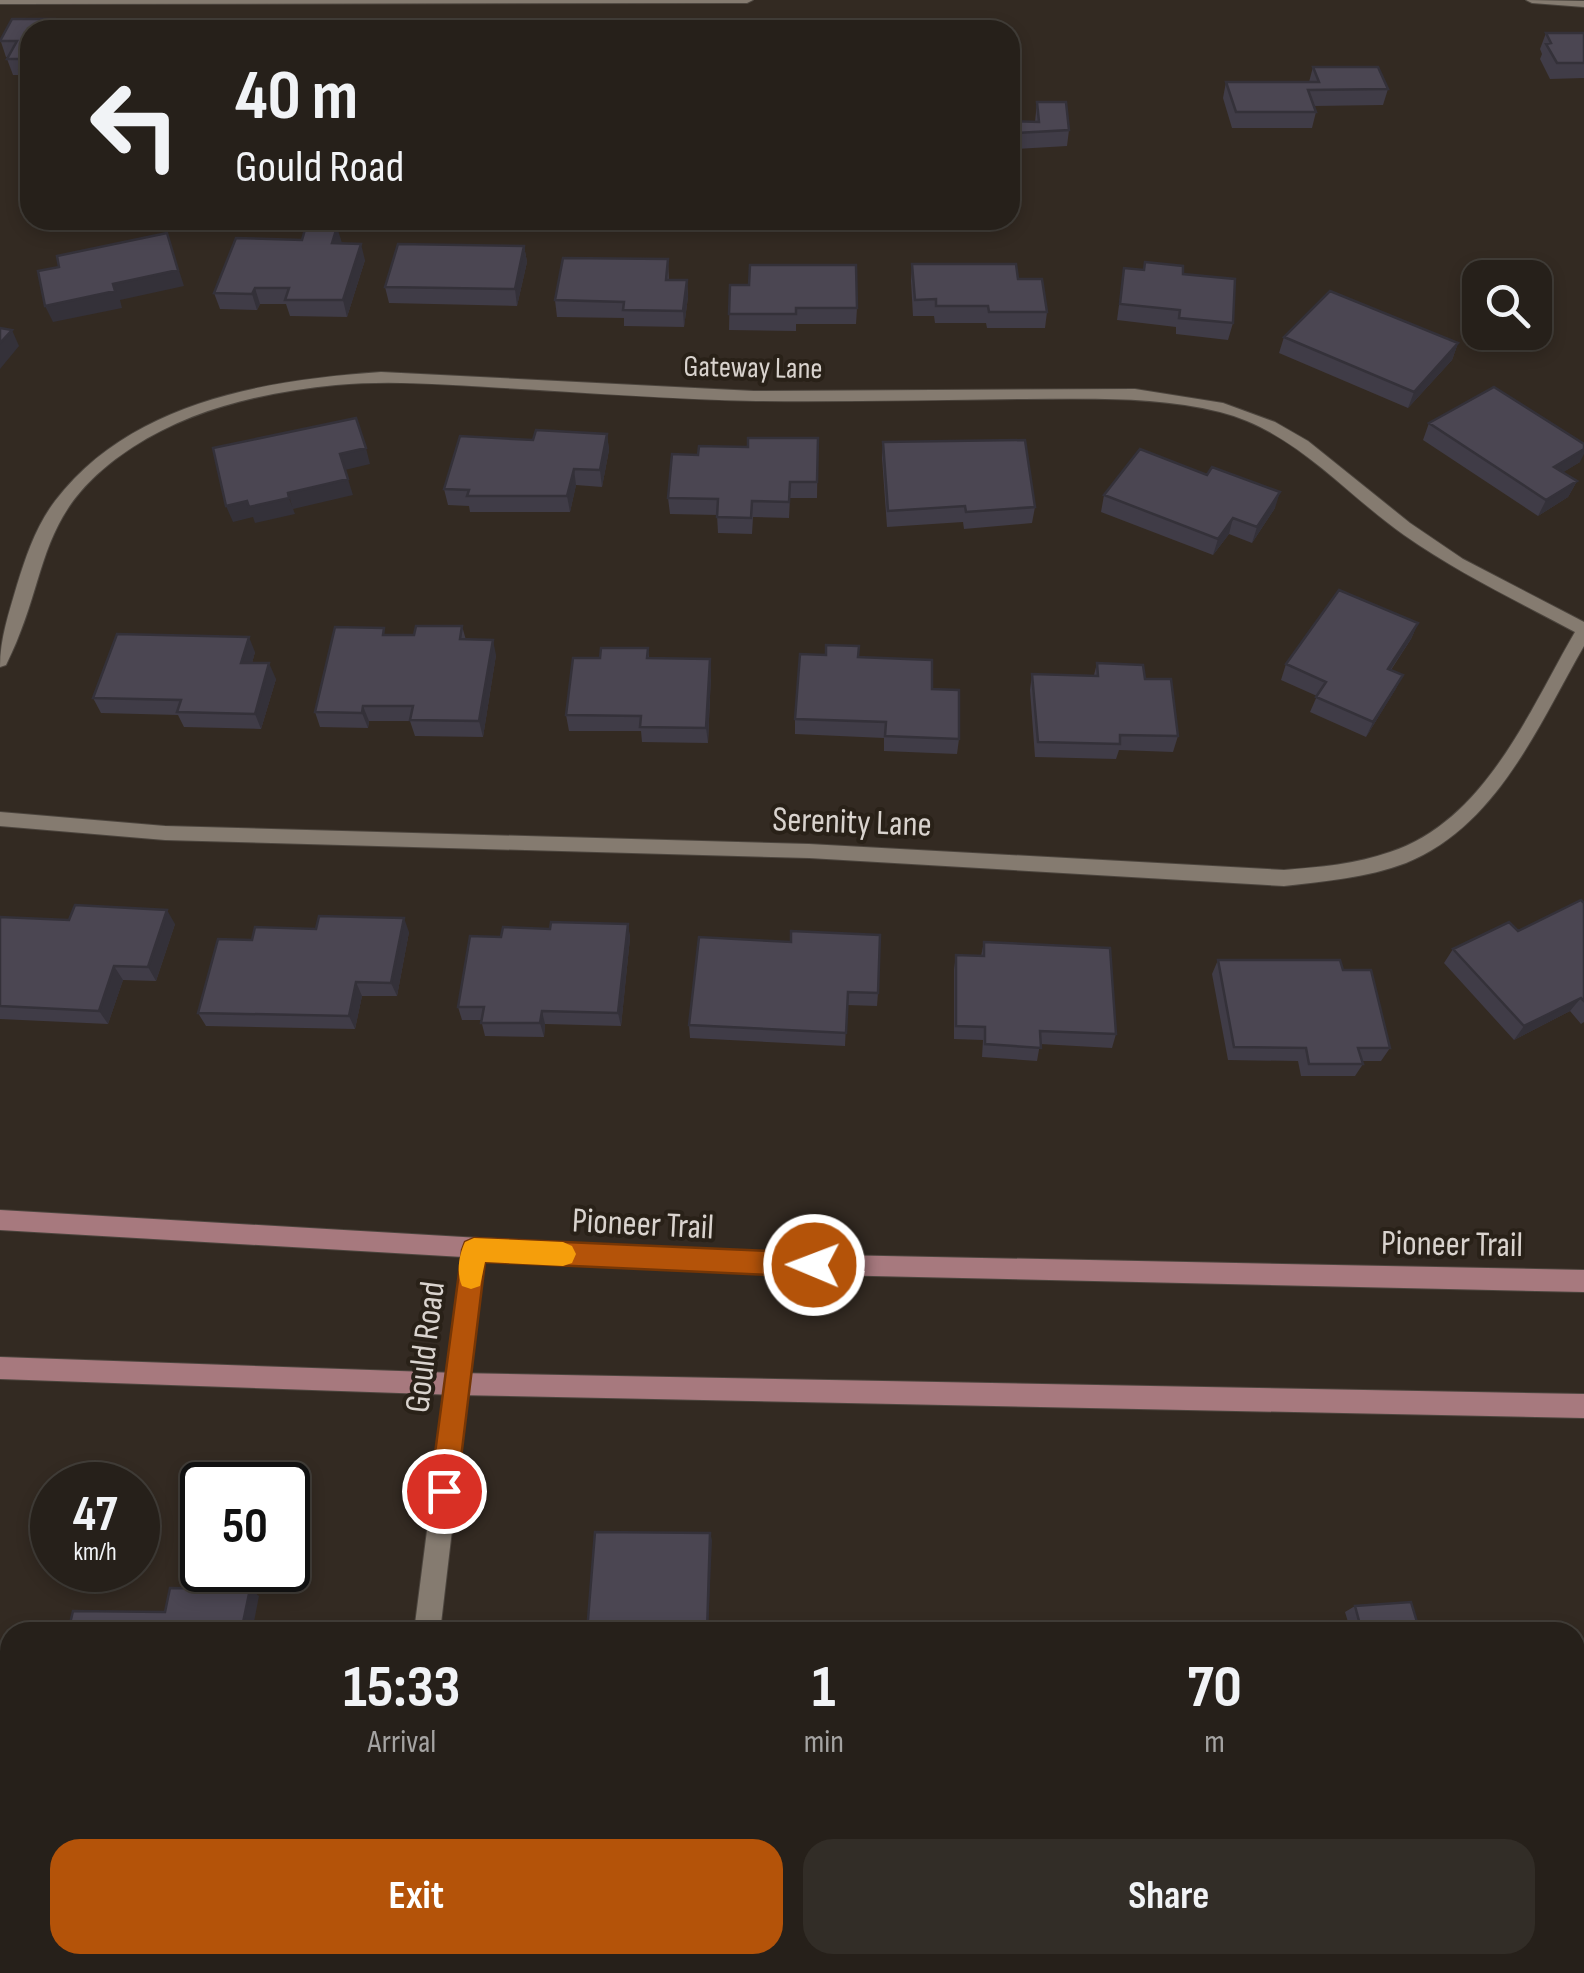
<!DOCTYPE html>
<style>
:root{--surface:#26201a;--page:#322d27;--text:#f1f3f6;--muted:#a4a3a2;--line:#423e39;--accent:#b45309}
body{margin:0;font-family:"Sofia Sans Condensed",sans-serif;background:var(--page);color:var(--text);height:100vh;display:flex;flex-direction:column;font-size:38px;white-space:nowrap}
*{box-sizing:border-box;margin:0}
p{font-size:32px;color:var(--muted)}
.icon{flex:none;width:55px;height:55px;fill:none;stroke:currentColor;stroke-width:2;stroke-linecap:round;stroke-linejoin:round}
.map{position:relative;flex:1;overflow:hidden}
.sheet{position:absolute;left:0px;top:1622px;width:1585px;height:352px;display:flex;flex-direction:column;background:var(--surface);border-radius:30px 30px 0 0;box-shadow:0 5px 15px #0003,0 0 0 2px var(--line)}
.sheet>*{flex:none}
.hud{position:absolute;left:20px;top:20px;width:1000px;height:210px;border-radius:30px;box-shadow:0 5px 15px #0003,0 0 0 2px var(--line);background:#26201a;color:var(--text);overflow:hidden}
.buttons{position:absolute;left:1462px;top:260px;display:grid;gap:20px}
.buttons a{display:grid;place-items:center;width:90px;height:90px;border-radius:20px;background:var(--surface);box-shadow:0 5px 15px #0003,0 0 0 2px var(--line);font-size:50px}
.speed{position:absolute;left:30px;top:1462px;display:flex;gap:20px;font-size:50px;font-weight:700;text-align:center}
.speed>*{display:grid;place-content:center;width:130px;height:130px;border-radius:50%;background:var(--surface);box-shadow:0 5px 15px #0003,0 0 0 2px var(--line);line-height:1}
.speed small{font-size:25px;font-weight:400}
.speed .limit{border:5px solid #111;border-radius:15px;background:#fff;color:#111}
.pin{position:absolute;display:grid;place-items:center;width:85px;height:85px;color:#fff;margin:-42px;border:5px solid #fff;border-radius:50%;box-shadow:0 2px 10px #0007}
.me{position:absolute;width:110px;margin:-55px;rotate:271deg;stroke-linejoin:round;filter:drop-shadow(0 0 8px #0008)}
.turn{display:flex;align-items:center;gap:35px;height:210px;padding:0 50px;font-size:45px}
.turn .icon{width:130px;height:130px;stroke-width:2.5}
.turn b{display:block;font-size:70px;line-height:85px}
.eta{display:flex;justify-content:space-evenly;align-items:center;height:170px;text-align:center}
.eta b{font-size:60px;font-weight:700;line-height:70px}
.button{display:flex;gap:20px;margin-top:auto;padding:20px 50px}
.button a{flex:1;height:115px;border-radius:30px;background:var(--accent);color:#fff;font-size:40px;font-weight:700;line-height:115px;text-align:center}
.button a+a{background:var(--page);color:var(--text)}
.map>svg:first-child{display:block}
</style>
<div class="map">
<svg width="1584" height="1973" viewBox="0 0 1584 1973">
<rect width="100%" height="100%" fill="#332a22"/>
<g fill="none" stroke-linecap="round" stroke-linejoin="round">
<defs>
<path id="street" d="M0,0H753L747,3L0,4Z
M1526,0L1584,1V7L1532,3Z
M381,372L754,391L1135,389L1223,403L1275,422L1308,441L1410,523L1463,559L1584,622V646C1538,726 1497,826 1406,863C1367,878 1325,881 1284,886L809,858L165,840L0,826V812L165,826L809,844L1284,870C1320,867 1356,864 1390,852C1485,821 1529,711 1575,632C1517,601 1458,573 1404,535C1343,492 1295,431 1220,412C1156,396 1090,399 1024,399C935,400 845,402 756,401C666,399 577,392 488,387C437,384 387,380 336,385C265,392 193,408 133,447C32,513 52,573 6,665L0,667C0,638 9,613 17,585C26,556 36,526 55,501C130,402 265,380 381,372Z
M474,1240L482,1243L485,1250L440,1632H414L463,1250L466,1243Z
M373,1965H401L400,1973H372Z"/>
<path id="secondary" d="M0,1210L737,1253L1584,1270V1292L737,1273L0,1230Z
M0,1357L457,1373L1584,1394V1418L457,1395L0,1379Z"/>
</defs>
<use href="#street" stroke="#4c453e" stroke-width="2"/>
<use href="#secondary" stroke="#4c453e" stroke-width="2"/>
<use href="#street" fill="#857b70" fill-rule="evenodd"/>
<use href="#secondary" fill="#a7797e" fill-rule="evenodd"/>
</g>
<path fill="#403c47" d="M30,30V84H27L23,75H13L7,59L8,57H6L0,39Z
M1546,33H1584V78L1550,79L1540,59L1542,54L1540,49Z
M1313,67L1388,89L1383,105L1314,106L1316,112L1312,128H1232L1223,98L1226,82H1309Z
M1037,102L1069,130L1067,146L1014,149L1013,163H1010V121L1035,122Z
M341,244L365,260L347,317L290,316L286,304H260L257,310L220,309L214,293Z
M524,246L527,262L517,306L389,303L385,287Z
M668,259L669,280H687L688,297L684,327L624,326V318L557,317L555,300Z
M912,264L1018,279L1047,312L1045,328H987L986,323H935L934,316H913L911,281Z
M1124,268L1183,274L1233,323L1228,340L1176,334V327L1117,320Z
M730,285L857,308L856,324H796V331L729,330Z
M1284,337L1458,343L1452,360L1408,408L1279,353Z
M1429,423L1580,462L1563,472L1577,481L1568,497L1538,516L1423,440Z
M607,434L609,450L602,487L576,485L570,512H470L469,506L448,505L444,489L533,440Z
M818,438L817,498H790L789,518L753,517L752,534L718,533L717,515L670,514L668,498L698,455Z
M883,442L1035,507L1032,523L964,529L963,522L887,527L882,458Z
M1104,495L1275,508L1252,543L1229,534L1213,555L1101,512Z
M1418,623L1411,639L1391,670L1403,675L1395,690L1366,737L1310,712L1317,696L1281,680L1286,664Z
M462,626L466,640L496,655L483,737L415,736L410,721H369L368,728L320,727L315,712L386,635H414Z
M648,648L649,658L710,659L711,674L708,743L642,742L641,731H569L566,715L600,658Z
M255,652L252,663L276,679L261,729L184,727L178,715L101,713L93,698Z
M858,657L932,689L959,739L957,754L884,751V738L795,734V719Z
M1097,663L1145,679L1178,736L1173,752L1119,750L1116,759L1035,757L1030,690L1032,674L1094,675Z
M1584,903V1022L1581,1024L1570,1011L1514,1040L1444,963L1453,949L1518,931Z
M0,917L175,924L156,981L123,980L108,1024L0,1019Z
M628,924L630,938L621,1026L545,1024L544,1037L485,1036L481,1020H462L458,1007L501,937L550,929Z
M409,932L397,996H362L355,1029L206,1026L198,1013L252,940Z
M699,937L878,993L877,1006L847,1005L845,1046L690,1038L689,1025Z
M984,942L1116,1034L1112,1048L1040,1044L1037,1061L982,1057L983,1040L954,1039V969L956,955L981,956Z
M1218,960L1343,970L1390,1048L1381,1061H1362L1363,1064L1355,1076H1301L1298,1061L1228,1060L1212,974Z
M1355,1606L1420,1632H1351L1345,1612Z
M1056,1965H1184L1182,1973H1054Z"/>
<path fill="#343139" d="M54,19L58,30H48Z
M337,227L342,243H332Z
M167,233L184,286L120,300L122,308L53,322L45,306L113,284Z
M361,244L365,260L347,317L343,300Z
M524,246L527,262L517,306L515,289Z
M687,280L688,297L684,327L683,311Z
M255,288L260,304L257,310L252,294Z
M12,330L19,346L0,369V343Z
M1458,343L1452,360L1408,408L1414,392Z
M607,434L609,450L602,487L600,470Z
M366,448L370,464L345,470L340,454Z
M1584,449V454L1580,462L1546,483L1554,467Z
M574,469L576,485L570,512L567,496Z
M348,479L353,495L293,509L288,493Z
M1577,481L1568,497L1538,516L1546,500Z
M1280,492L1275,508L1252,543L1257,527Z
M289,498L295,514L255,523L253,517L233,522L226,506L247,501Z
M1233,518L1229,534L1213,555L1218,539Z
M1418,623L1411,639L1381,684L1388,669Z
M249,637L255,652L248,678L241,663Z
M493,640L496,655L483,737L479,721Z
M710,659L711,674L708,743L706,728Z
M269,663L276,679L261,729L255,714Z
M1403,675L1395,690L1366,737L1373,722Z
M363,706L369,721L368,728L362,713Z
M167,910L175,924L156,981L148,967Z
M404,918L409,932L397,996L391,983Z
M628,924L630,938L621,1026L618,1013Z
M114,966L123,980L108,1024L99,1011Z
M356,982L362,996L355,1029L349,1016Z
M1581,998L1570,1011L1514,1040L1524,1026Z
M542,1011L545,1024L544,1037L540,1023Z
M710,1533L712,1540L708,1632H707Z
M250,1589L259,1596L252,1632H241Z
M185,1965H197L195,1973H184Z"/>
<path fill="#4b4652" stroke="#343139" stroke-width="2.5" d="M12,19H54L48,30H30V68H20L26,59H7L17,41H0Z
M1546,33H1584V63H1557L1546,44L1551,43Z
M1313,67H1378L1388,89L1308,90L1316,112H1236L1226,82H1319Z
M1037,102H1066L1069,130L1014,133L1015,147H1010V121L1039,122Z
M306,226L337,227L332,243L361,244L343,300H285L289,288H255L252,294L214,293L236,238L302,240Z
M167,233L178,270L113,284L115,291L45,306L38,271L59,267L57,256Z
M398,244L524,246L515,289L385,287Z
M563,258L668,259L666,280H687L683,311L623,310L624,302L555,300Z
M1145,262L1183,266V274L1235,279L1233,323L1179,318L1180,310L1120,304L1124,268L1144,270Z
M912,264H1016L1018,279H1042L1047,312H989L988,306H936V299L915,300Z
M750,265H856L857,308H796V314H729L730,285H749Z
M1330,291L1458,343L1414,392L1284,337Z
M0,328L12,330L0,343Z
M1494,387L1584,444V449L1554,467L1577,481L1546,500L1429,423Z
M356,418L366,448L340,454L348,479L288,493L289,498L249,507L247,501L226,506L213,448Z
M536,430L607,434L600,470L574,469L567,496H467L469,490L444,489L460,436L533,440Z
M748,438H818L817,482H790L789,502L752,501L751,518L717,517L718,499L668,498L672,454L698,455L699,446L748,447Z
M1025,440L1035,507L966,512L965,506L888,511L883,442Z
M1140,449L1207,475L1212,467L1280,492L1257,527L1233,518L1218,539L1104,495Z
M1339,590L1418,623L1388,669L1403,675L1373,722L1316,697L1326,682L1286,664Z
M416,626H462L460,639L493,640L479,721L410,720L413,706H363L362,713L315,712L335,627L384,628L383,635H414Z
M117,634L249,637L241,663H269L255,714L177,712L181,700L93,698Z
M826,645L859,646L858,657L932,660V689L959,690V739L885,736L886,722L795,719L800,654L826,655Z
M601,648H648L647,658L710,659L706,728L640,727L641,716L566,715L573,658H600Z
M1097,663L1143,665L1145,679H1171L1178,736L1120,735V744L1038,742L1032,674L1098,676Z
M1581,900L1584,903V1001L1581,998L1524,1026L1453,949L1509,922L1518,931Z
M75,905L167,910L148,967L114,966L99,1011L0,1006V917L69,920Z
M319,916L404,918L391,983L356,982L349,1016L198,1013L218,939L252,940L255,927L316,929Z
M551,922L628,924L618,1013L542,1011L540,1023H481L484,1007H458L470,936L501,937L503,927L550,929Z
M791,931L880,935L878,993L848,992L846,1033L689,1025L699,937L791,942Z
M984,942L1110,948L1116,1034L1040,1031L1041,1048L985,1044V1027L956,1026V955L984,956Z
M1218,960H1340L1343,970H1371L1390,1048H1358L1363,1064H1309L1306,1048L1234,1047Z
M595,1532L710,1533L707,1632H587Z
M170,1588L250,1589L241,1632H68L73,1611L165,1612Z
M1411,1602L1420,1632H1362L1355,1606Z
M1575,1688L1584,1716V1732H1575Z
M39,1965H185L184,1973H37Z
M575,1965H757V1971L697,1970V1973H574Z
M1061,1965H1184L1182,1973H1059Z"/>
<path fill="#b45309" stroke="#753606" stroke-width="2.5" d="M474,1238L814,1253L823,1256L827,1265L823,1273L814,1277L485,1262L457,1491L453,1501L444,1505L434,1501L430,1491L462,1250L465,1242Z"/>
<path fill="#f59e0b" d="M474,1238L563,1242L572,1246L576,1254L572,1263L563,1266L485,1262L480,1286L471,1289L462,1286C456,1272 459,1255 465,1242Z"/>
<g text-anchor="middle" stroke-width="8" stroke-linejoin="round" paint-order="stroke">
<g font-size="30" fill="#d9d3ce" stroke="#292118">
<text transform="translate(753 367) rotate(1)" y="10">Gateway Lane</text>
</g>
<g font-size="35" fill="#d9d3ce" stroke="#292118">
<text transform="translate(852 821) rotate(2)" y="12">Serenity Lane</text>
<text transform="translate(643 1223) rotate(3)" y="12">Pioneer Trail</text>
<text transform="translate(1452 1243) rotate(1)" y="12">Pioneer Trail</text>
<text transform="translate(424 1347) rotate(-83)" y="12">Gould Road</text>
</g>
</g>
</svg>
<div class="buttons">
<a><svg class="icon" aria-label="search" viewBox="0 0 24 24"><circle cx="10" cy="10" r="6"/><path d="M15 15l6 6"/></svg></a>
</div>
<div class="speed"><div>47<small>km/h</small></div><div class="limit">50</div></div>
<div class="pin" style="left:444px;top:1491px;background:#d93025"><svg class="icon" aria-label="arrive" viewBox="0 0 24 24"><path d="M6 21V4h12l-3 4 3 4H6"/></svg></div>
<svg class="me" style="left:814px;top:1265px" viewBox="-20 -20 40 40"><circle r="17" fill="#b45309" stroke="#fff" stroke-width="3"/><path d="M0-11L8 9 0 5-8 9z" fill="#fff"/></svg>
<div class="hud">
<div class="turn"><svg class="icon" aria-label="left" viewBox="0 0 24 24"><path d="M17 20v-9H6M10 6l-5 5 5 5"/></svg><div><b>40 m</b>Gould Road</div></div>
</div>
<section class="sheet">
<div class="eta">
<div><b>15:33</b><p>Arrival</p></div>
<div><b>1</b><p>min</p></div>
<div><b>70</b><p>m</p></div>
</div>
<div class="button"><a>Exit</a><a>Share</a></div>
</section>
</div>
